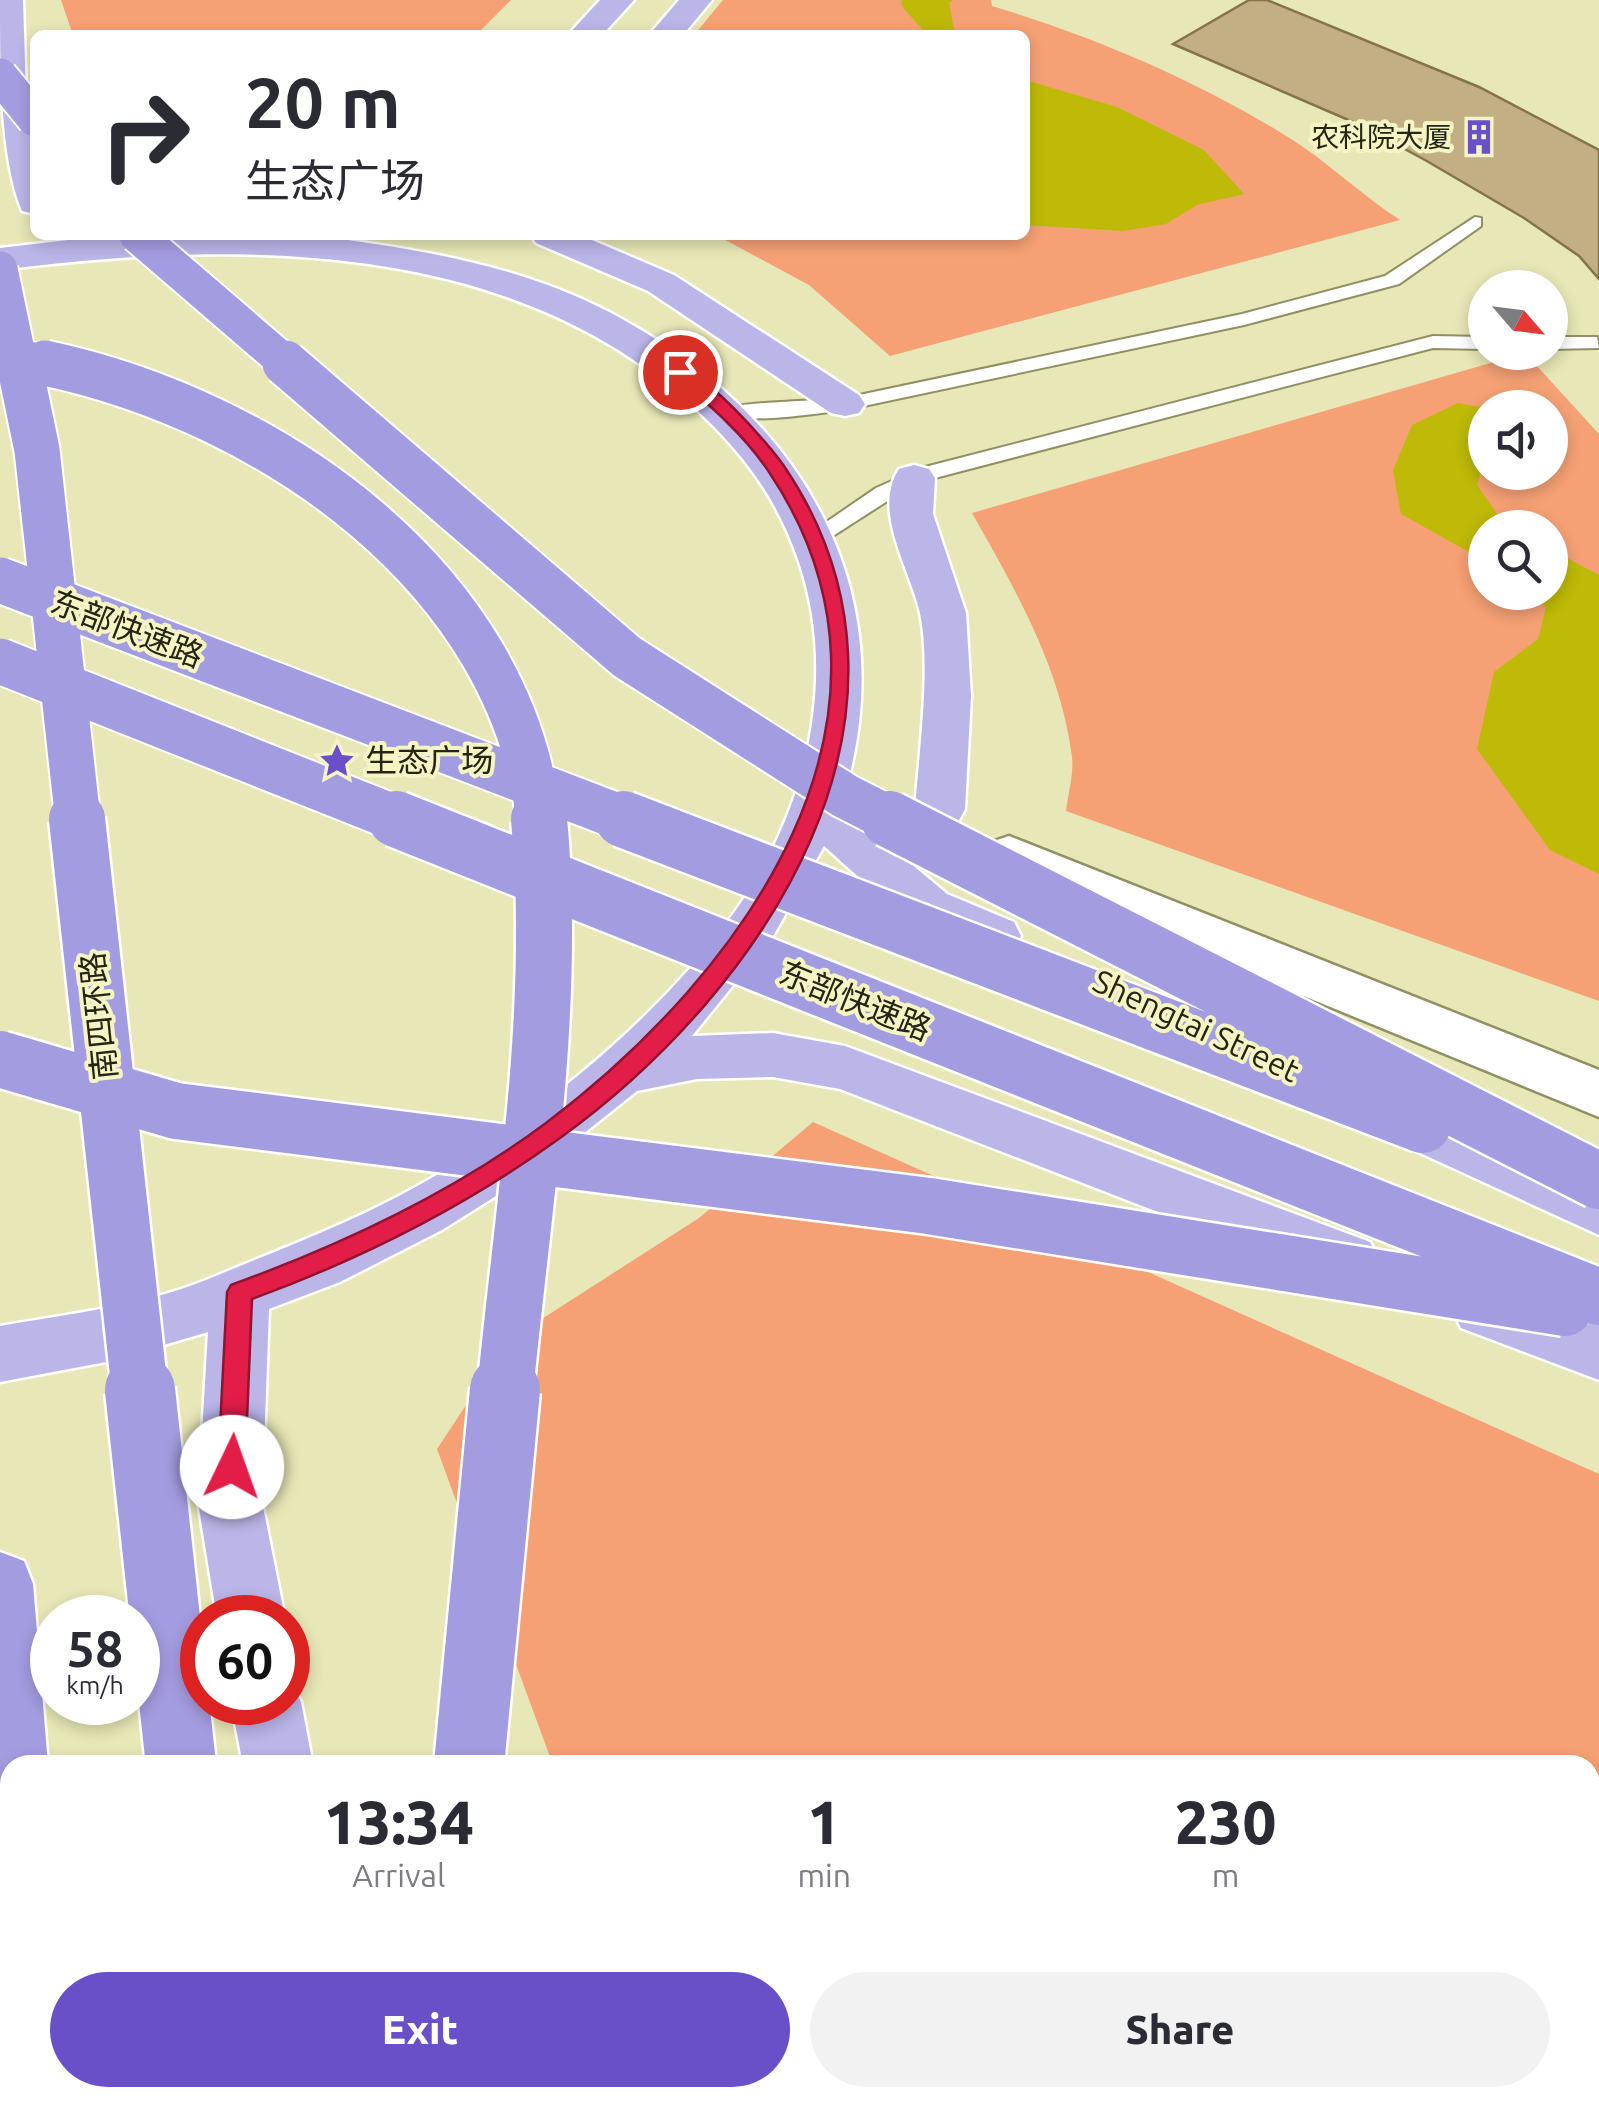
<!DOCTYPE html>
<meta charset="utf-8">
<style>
:root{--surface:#fff;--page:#f2f2f3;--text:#2b2b33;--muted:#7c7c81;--accent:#6950c9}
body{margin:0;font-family:Ubuntu,"Noto Sans SC",sans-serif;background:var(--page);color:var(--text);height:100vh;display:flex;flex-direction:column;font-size:38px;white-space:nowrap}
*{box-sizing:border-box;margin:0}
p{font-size:32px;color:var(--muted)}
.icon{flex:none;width:55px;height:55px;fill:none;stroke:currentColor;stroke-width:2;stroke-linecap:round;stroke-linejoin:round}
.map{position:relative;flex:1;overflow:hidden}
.details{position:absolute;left:0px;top:1755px;width:1600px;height:352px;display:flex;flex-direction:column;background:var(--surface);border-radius:30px 30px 0 0;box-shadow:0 5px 15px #0003}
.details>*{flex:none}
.banner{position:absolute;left:30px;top:30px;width:1000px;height:210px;border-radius:15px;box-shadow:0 5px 15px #0003;background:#fff;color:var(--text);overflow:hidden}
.needle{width:65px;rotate:118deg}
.tools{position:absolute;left:1468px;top:270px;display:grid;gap:20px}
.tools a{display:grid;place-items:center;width:100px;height:100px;border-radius:50%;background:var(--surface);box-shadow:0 5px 15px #0003;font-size:50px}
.speed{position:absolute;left:30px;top:1595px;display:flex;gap:20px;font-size:50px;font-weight:700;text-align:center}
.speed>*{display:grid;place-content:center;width:130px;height:130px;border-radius:50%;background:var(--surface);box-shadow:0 5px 15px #0003;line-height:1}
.speed small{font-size:25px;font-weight:400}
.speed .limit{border:15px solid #d22;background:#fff;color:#111}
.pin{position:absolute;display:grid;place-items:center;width:85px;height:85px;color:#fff;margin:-42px;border:5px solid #fff;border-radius:50%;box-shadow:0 2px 10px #0007}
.me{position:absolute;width:110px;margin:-55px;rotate:3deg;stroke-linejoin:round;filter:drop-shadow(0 0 8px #0008)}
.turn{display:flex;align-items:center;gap:35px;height:210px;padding:0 50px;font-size:45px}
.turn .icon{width:130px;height:130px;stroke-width:2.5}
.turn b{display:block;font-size:70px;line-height:85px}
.eta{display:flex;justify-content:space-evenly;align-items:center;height:170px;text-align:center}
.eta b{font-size:60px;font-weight:800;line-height:70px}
.action{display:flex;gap:20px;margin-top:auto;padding:20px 50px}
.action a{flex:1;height:115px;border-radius:60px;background:var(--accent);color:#fff;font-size:40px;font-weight:800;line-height:115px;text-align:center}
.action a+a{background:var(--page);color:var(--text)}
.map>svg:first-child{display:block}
</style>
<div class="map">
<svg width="1599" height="2107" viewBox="0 0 1599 2107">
<rect width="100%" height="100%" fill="#e7e7b7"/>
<path fill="#f6a175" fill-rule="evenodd" d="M61,0H511L476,35H73Z
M723,0H991L992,6C1095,37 1196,80 1288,137C1327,161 1361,195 1400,220L890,356L809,285L716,235H1025V35H694Z
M1525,353L1599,434V1001L1066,811C1068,794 1074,774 1072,757C1061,668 1015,589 972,513ZM1485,408H1550V472H1485ZM1485,528H1550V592H1485Z
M813,1122L1599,1474V1907L1590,1908V1765H553L437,1449L509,1340L699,1218Z
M675,2098H1326L1323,2107H679Z"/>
<path fill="#beba07" d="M902,0H953L949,3L955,35H927L901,5Z
M1025,80L1117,107L1204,150L1244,194L1197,205L1166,224L1123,231L1025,225Z
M1458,403L1485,408V456L1477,485L1502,521L1513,527L1485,528V561L1401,514L1393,470L1412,425Z
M1550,549L1599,575V874L1550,850L1477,749L1494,672L1538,639L1546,607L1527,593L1550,592Z"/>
<path fill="#c2af84" stroke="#85744a" stroke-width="2.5" d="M1249,0H1267L1479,87L1599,150V279L1579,256L1524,218L1425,160L1360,125L1173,44Z"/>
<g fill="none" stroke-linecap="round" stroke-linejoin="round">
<defs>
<path id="service" d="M1475,217L1481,218V226L1399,284L1244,325L845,410C819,413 735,427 717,411C727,402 822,401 845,398L1242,314L1385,276Z
M1433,336L1485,337V349L1433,348L935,478L892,498L822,543L814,545L803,538L876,488L921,468Z
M1550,337H1597L1599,348L1550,349Z"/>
<path id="tertiary" d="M1009,836L1599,1070V1117L991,868L984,855L991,842Z"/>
<path id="primary" d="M0,0H23L27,127L35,150V214L22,211C0,159 0,61 0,0Z
M600,0H634L602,35H568Z
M679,0H712L683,35H649Z
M310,235C411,248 518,264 609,312C799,412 910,590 841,805L947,894L1014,922L1021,936L1014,950C953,969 867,884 824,846L773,936L692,1036L773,1033L845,1046L1370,1242L1379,1260L1370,1278L1349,1286L840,1089L773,1077L697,1079L637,1091L539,1169L442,1230L340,1282L269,1309L262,1502L285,1618H217L198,1502L208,1332L106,1362L0,1382V1326C68,1314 147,1305 211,1278C273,1252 338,1228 399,1196C532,1126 699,991 769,856C815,766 832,659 799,562C778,500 745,455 698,411C512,237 237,240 0,270V248L111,235Z
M531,235H580L674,275L859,395L865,404L859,413L845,416L831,413L648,291L536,243Z
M914,465L929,469L935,478L933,514L966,613L971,696L965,809L958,822L940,827L922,822L915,809C919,753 932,661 919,609C909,568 872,509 899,469Z
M1379,1086L1599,1183V1235L1359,1125L1351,1109L1359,1093Z
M1482,1282L1599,1324V1380L1461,1328L1452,1309L1461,1290Z
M288,1676L301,1702L313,1765H243L231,1702H288Z
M0,2010L10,2014V2098H45L46,2107H0Z
M359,2098H437L441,2107H363Z"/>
<path id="trunk" d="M0,1552L24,1561L33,1584L48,1765H10V1799L0,1795Z
M10,2071V2098H77L78,2107H0V2096Z
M179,2098H257L258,2107H180Z
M413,2098H491V2107H413Z"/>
</defs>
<use href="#service" stroke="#909063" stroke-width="4"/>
<use href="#tertiary" stroke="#909063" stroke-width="5"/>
<use href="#primary" stroke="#fff" stroke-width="5"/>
<use href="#trunk" stroke="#fff" stroke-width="5"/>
<use href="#service" fill="#fff" fill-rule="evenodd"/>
<use href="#tertiary" fill="#fff" fill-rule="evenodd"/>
<use href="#primary" fill="#bbb5e8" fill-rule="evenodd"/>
<use href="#trunk" fill="#a49ce0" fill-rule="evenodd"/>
<defs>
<path id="trunk-bridge-far3" d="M0,76L35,119
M137,235L288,365
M0,269L20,365
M0,353L57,365"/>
<path id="trunk-bridge-far2" d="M19,363L37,450L78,821
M45,363C270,411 512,577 539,821
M285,363L627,657L845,796L894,821
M0,580L630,821
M0,661L403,821"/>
<path id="trunk-bridge-far1" d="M77,819L140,1392
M396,819L1599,1297
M623,819L1423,1125
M889,819L1599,1181
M0,1059L176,1111L929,1206L1565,1308
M505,1392C523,1206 557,1005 539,819"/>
<path id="trunk-bridge" d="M140,1390L181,1765
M469,1765L505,1390"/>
</defs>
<use href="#trunk-bridge-far3" stroke="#fff" stroke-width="39" stroke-linecap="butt"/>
<use href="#trunk-bridge-far2" stroke="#fff" stroke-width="49" stroke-linecap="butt"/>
<use href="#trunk-bridge-far1" stroke="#fff" stroke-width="61" stroke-linecap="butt"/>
<use href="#trunk-bridge" stroke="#fff" stroke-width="75" stroke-linecap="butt"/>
<use href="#trunk-bridge-far3" stroke="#a49ce0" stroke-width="35"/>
<use href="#trunk-bridge-far2" stroke="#a49ce0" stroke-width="45"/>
<use href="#trunk-bridge-far1" stroke="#a49ce0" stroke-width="56"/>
<use href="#trunk-bridge" stroke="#a49ce0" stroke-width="70"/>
</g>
<path fill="#e11d48" stroke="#92132f" stroke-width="2.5" d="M674,368C699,364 769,444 784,466C950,711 766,989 560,1138C465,1207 361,1259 252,1299L245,1467L241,1476L232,1480L222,1476L218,1467L227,1292L231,1285C341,1245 451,1194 546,1123C743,974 933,716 769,472C744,434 708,404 674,375Z"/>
<defs>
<symbol id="building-bare" viewBox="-9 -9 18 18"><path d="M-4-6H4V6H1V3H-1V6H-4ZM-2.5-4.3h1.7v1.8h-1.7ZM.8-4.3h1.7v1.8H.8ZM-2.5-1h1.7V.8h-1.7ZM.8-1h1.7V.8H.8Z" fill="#6950c9" stroke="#f4f4c4" stroke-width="2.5" paint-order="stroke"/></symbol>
<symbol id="sight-bare" viewBox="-9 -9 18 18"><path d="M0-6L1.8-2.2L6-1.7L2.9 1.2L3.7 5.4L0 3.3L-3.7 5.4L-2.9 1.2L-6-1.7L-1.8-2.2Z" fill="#6950c9" stroke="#f4f4c4" stroke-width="2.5" paint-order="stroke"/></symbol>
</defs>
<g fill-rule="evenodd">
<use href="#building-bare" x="1454" y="112" width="50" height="50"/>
<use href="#sight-bare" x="312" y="736" width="50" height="50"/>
</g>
<g text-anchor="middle" stroke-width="8" stroke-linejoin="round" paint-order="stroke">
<g font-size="28" fill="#252513" stroke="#f4f4c4" text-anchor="end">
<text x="1451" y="147">农科院大厦</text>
</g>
<g font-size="32" fill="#252513" stroke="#f4f4c4">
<text transform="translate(127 629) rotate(21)" y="11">东部快速路</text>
<text transform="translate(855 1001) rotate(22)" y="11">东部快速路</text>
<text transform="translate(99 1016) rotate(-96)" y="11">南四环路</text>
<text transform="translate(1196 1026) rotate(25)" y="11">Shengtai Street</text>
</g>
<g font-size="32" fill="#252513" stroke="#f4f4c4" text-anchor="start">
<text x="365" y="772">生态广场</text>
</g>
</g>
</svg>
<div class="tools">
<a><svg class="needle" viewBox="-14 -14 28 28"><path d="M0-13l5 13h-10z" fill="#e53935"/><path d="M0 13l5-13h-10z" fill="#7c7c81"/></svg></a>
<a><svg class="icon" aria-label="sound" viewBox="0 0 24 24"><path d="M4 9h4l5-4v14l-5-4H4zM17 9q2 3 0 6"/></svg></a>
<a><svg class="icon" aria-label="search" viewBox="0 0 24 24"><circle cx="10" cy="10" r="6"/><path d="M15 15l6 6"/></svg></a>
</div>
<div class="speed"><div>58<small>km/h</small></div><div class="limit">60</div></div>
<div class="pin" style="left:680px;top:372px;background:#d93025"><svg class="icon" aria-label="arrive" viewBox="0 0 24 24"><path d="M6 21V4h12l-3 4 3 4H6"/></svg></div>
<svg class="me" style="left:232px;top:1467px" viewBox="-20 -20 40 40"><circle r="19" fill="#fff"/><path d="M0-13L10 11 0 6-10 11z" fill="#e11d48"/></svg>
<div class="banner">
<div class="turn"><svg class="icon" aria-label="right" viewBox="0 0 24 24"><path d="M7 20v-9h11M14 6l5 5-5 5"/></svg><div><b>20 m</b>生态广场</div></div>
</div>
<section class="details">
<div class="eta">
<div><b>13:34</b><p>Arrival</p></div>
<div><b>1</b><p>min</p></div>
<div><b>230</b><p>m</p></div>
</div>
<div class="action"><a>Exit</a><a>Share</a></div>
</section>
</div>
